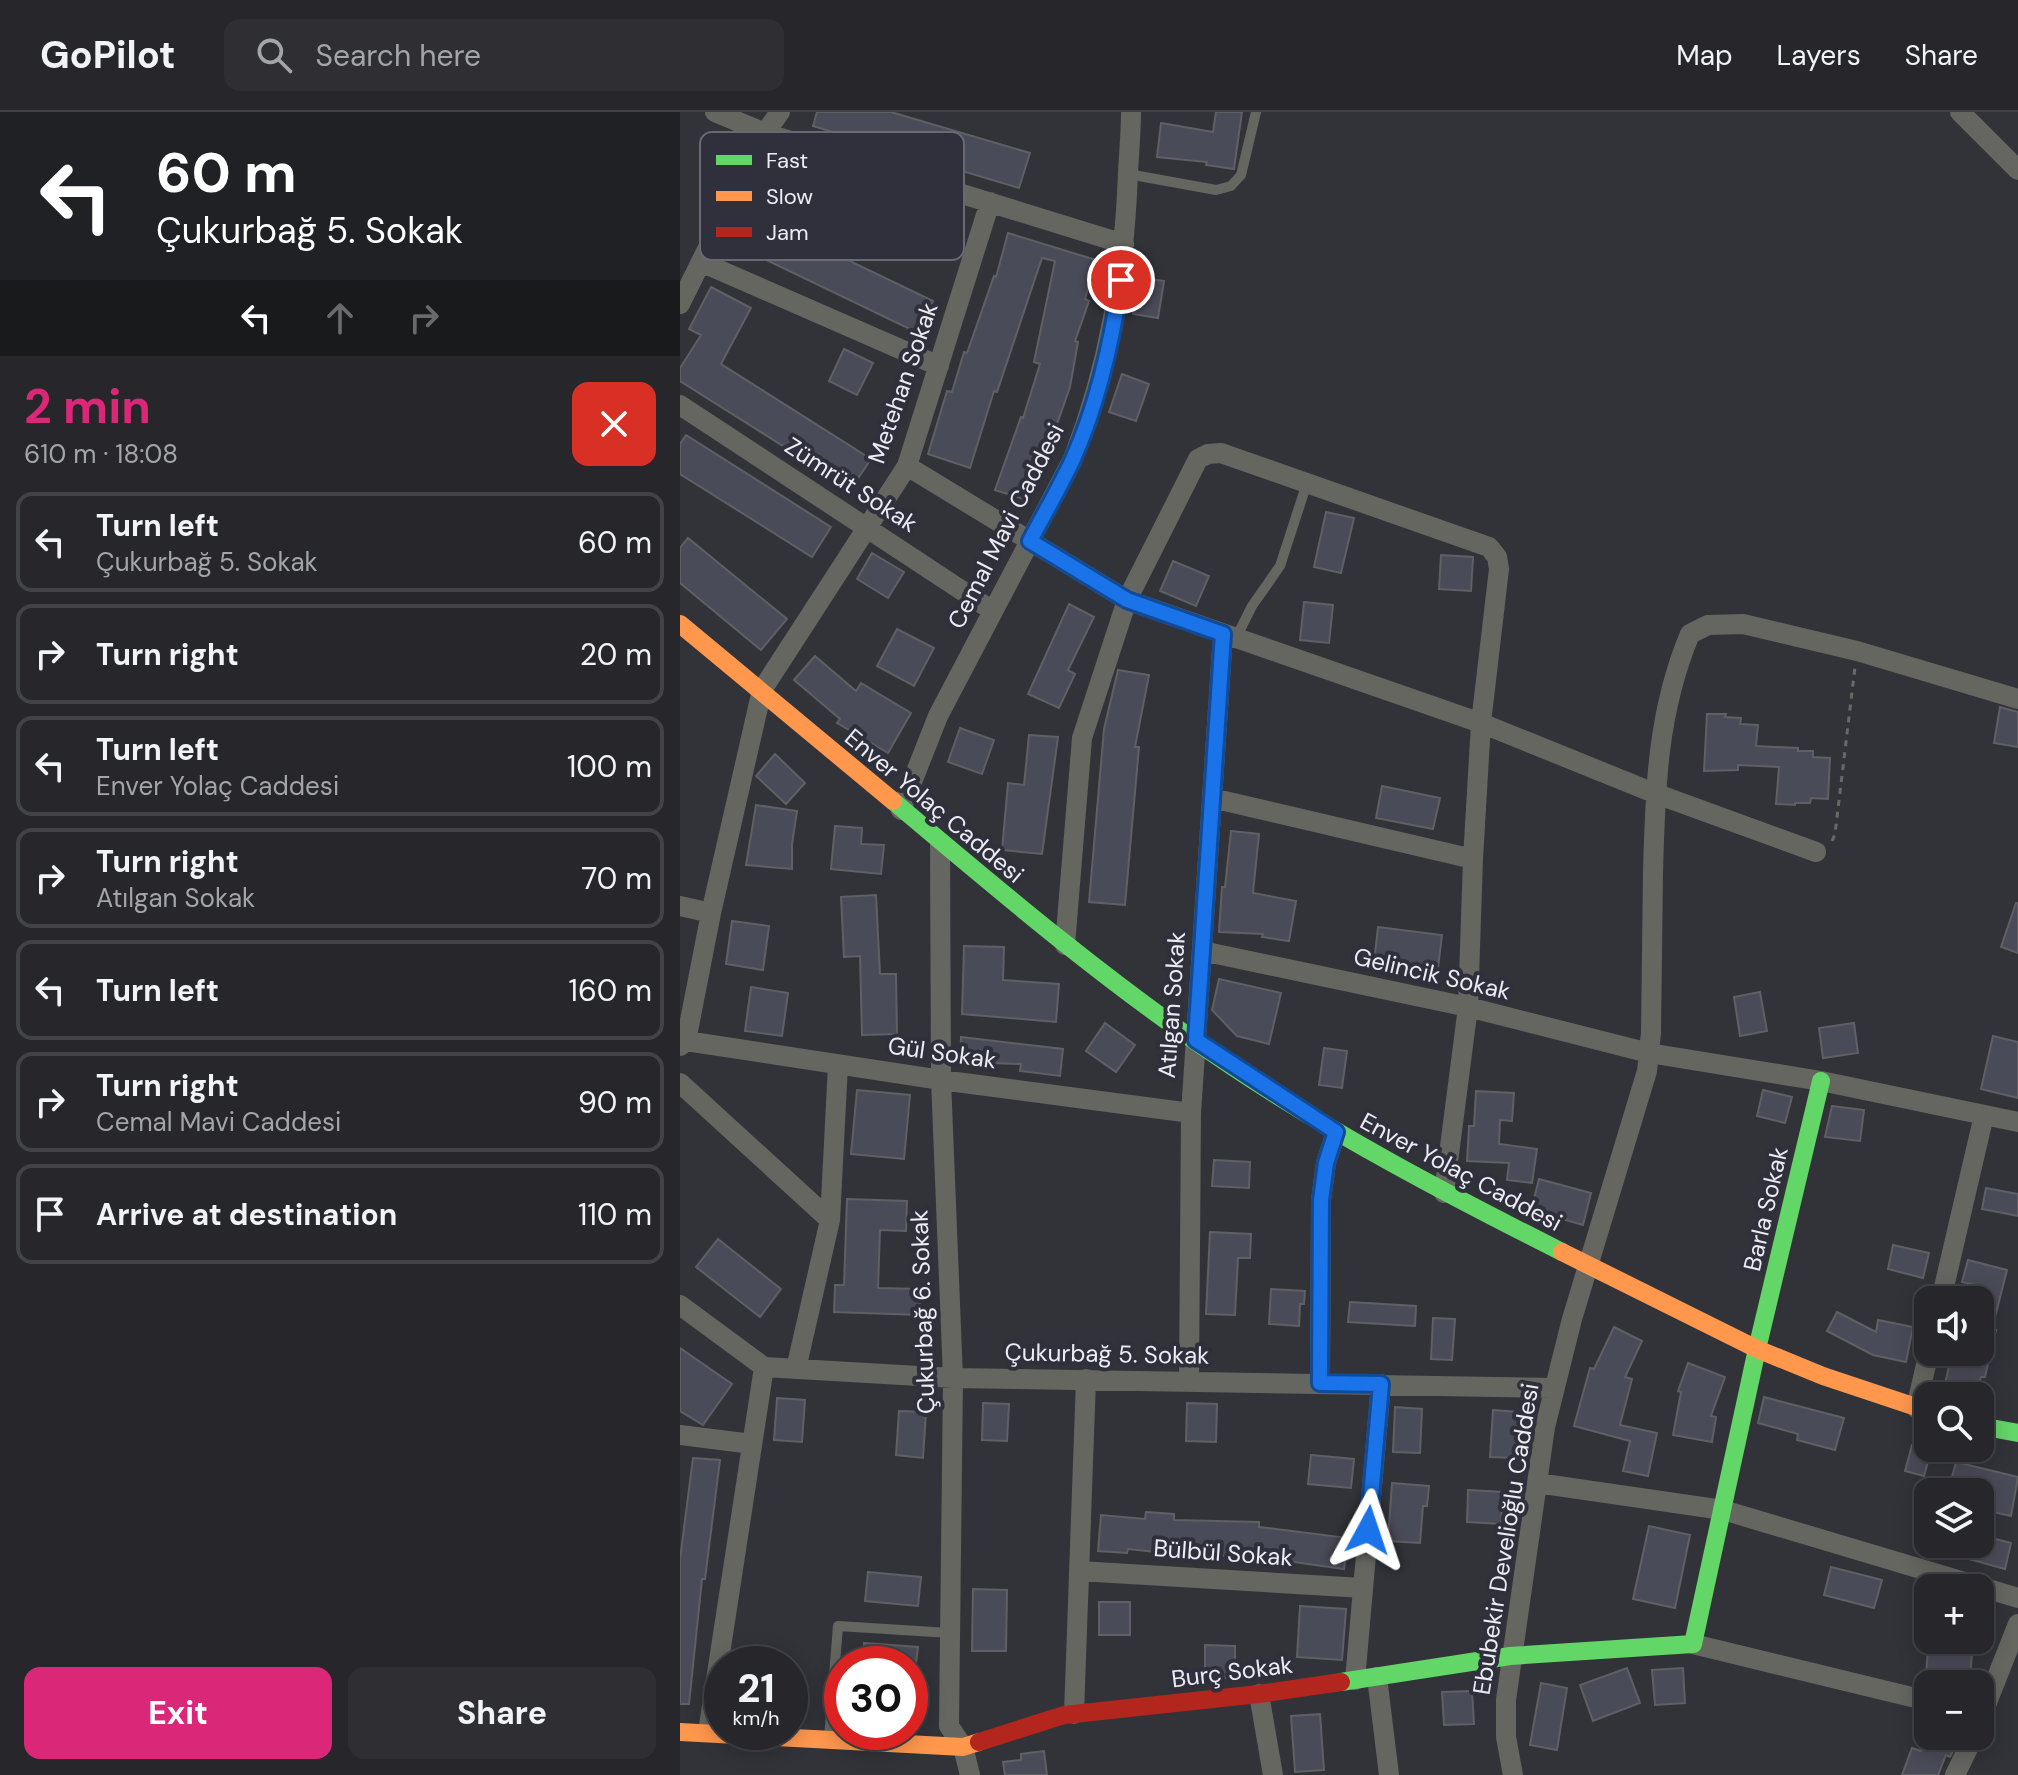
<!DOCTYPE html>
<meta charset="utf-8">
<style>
:root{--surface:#26262b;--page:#2e2e33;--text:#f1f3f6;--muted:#a4a5a9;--line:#424347;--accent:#db2777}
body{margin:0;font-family:"DM Sans",sans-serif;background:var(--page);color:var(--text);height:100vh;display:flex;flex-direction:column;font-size:30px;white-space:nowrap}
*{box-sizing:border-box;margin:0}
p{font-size:26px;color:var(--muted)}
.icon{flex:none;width:44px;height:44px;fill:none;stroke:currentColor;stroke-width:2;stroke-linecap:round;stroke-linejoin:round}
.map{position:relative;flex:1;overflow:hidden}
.drawer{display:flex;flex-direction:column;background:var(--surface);width:680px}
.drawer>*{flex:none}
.hud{background:#202124;color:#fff;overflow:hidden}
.tools{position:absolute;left:1234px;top:1174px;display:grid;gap:16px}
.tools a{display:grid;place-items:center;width:80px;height:80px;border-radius:16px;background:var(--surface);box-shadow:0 4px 20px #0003,0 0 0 2px var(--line);font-size:40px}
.speed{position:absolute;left:24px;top:1534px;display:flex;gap:16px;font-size:40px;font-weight:700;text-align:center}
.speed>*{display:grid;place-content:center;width:104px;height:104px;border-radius:50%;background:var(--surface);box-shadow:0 4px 20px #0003,0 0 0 2px var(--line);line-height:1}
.speed small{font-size:20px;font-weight:400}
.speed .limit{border:12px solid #d22;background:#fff;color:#111}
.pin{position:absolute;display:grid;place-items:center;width:68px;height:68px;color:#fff;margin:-34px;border:4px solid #fff;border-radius:50%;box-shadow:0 2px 8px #0007}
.me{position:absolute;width:88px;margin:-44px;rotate:5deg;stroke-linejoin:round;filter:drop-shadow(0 0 6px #0008)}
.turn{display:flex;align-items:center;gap:28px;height:168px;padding:0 24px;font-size:36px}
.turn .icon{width:104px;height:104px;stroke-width:2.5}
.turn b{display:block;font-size:56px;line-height:68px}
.lanes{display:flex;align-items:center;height:76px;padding:0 24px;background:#0003;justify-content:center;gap:40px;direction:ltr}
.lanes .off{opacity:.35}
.round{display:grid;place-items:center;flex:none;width:84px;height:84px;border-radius:16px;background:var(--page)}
.overview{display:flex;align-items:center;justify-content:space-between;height:136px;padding:0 24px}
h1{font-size:48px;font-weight:700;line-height:60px;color:var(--accent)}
.cta{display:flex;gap:16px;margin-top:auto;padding:16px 24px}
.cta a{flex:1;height:92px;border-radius:16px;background:var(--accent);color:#fff;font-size:32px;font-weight:700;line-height:92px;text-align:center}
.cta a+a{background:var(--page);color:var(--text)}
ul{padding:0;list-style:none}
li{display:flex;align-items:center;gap:24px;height:100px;margin:0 16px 12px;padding:0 8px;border:4px solid var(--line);border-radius:16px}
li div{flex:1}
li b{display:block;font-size:30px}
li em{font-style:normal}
header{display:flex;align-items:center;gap:48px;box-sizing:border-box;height:112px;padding:0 40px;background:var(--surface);border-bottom:2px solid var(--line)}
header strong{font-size:38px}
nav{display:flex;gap:44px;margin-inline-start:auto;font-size:28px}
.search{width:560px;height:72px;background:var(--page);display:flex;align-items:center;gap:20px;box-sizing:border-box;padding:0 28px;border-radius:16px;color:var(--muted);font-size:30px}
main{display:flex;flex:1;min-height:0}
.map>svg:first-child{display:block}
</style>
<header>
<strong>GoPilot</strong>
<div class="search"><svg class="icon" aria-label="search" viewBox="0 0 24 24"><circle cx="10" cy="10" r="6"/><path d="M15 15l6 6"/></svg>Search here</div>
<nav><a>Map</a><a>Layers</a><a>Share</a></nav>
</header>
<main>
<section class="drawer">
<div class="hud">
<div class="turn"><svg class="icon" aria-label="left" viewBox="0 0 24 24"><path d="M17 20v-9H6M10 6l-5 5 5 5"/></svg><div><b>60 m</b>Çukurbağ 5. Sokak</div></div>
<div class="lanes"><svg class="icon" aria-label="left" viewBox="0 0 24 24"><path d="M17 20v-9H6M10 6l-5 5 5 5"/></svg><svg class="icon off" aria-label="ahead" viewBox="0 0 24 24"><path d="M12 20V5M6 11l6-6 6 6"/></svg><svg class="icon off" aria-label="right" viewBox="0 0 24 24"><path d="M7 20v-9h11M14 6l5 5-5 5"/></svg></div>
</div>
<div class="overview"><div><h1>2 min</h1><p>610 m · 18:08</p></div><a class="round" style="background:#d93025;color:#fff"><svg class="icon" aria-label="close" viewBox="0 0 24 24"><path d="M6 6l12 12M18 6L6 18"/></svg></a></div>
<ul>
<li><svg class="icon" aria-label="left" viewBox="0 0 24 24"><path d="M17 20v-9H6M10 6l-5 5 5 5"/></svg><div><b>Turn left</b><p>Çukurbağ 5. Sokak</p></div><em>60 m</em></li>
<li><svg class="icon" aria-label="right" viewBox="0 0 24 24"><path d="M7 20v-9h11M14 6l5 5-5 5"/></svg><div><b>Turn right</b></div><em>20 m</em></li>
<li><svg class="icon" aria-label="left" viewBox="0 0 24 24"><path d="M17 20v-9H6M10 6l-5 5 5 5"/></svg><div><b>Turn left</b><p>Enver Yolaç Caddesi</p></div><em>100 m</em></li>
<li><svg class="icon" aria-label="right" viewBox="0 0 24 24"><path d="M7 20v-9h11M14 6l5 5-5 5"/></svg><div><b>Turn right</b><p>Atılgan Sokak</p></div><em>70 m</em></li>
<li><svg class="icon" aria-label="left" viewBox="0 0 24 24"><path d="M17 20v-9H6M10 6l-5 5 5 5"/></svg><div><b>Turn left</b></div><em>160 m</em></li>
<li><svg class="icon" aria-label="right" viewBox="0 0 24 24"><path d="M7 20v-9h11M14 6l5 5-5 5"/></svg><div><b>Turn right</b><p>Cemal Mavi Caddesi</p></div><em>90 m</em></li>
<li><svg class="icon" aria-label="arrive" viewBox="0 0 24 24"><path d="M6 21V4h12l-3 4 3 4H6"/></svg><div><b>Arrive at destination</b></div><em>110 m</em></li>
</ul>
<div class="cta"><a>Exit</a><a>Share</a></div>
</section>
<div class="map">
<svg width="1338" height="1663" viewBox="0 0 1338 1663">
<rect width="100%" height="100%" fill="#323339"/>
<path fill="#4a4b58" stroke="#5f5f64" stroke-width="2" d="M137,0H211L350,41L339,76L133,14Z
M536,0H562L554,57L526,53L527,50L477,45L481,11L533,20Z
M66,99L253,189L238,221L51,131Z
M328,121L416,148L405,187L409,189L395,229L398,230L390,275L365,346L361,344L347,388L315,378L341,305L343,306L360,252L354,250L375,149L362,146L317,280L314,279L290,356L248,342L267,279L272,280L284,240L287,241L314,164L316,165Z
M458,165L484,169L478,206L453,202Z
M31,175L71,196L41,252L191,347L171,377L0,269V256L21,223L9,217Z
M164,237L193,251L177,283L149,269Z
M442,262L469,272L456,309L429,300Z
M6,323L151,415L132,445L0,362V332Z
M646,400L674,406L661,461L634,455Z
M8,426L107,507L81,538L0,471V436Z
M192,441L224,460L208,486L177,467Z
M761,443L793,445L791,479L759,477Z
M493,449L529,464L516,494L480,479Z
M624,490L653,493L649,531L620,528Z
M389,492L414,505L388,558L395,562L379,596L348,582Z
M217,517L254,536L234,574L197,554Z
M135,544L176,579L181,571L231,601L208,641L157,611L160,607L114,568Z
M438,558L469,563L455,635H459L445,793L409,790L424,617Z
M1320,595L1338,600V635L1314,631Z
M1027,602H1046L1045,605L1061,606L1060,612L1078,613L1076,634L1118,636V639H1133V645L1150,646L1148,687L1131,686L1130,691H1115V693L1096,692L1099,655L1058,653V658L1024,659Z
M280,616L314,628L302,662L268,650Z
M349,623L378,625L362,742L322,738L328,671L344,673Z
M95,642L125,671L106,692L76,664Z
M702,674L760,686L753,717L696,706Z
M76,693L117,699L112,732V757L66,753Z
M155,714L182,716L181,732L204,733L201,762L151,757Z
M551,719L579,722L573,781L616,789L609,829L582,825L583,822L539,820L542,775H545Z
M196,783L200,862H216L217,922L182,923L180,844L164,845L161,785Z
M1336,791H1338V841L1321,835Z
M52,809L89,814L83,858L46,852Z
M698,815L762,823L757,864L730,861V856L694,851Z
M284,834L324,835L323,868L379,872L376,910L282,902Z
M539,867L601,881L589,932L557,924L532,898Z
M71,875L108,881L102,924L65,919Z
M1080,880L1087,919L1060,924L1054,885Z
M425,911L455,933L436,960L406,939Z
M1174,911L1178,941L1143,946L1139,916Z
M1313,924L1338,930V986L1301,977Z
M281,925L383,937L380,964L340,959L341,952L280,950Z
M644,936L667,939L662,976L639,973Z
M177,978L230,983L224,1047L171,1042Z
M1083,978L1112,985L1105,1011L1077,1004Z
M796,979L834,981L832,1009L820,1008L819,1032L857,1037L852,1071L827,1068L829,1051L787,1049L789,1014H794Z
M1152,994L1184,998L1180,1029L1145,1025Z
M534,1048L570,1050L569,1076L532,1074Z
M859,1067L911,1081L903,1113L851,1098Z
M1306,1076L1338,1082V1104L1302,1097Z
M167,1087L227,1089L226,1119L200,1118L198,1176L240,1177V1203L154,1200L155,1173H164Z
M530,1120L571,1122L570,1146H558L555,1203L526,1202Z
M38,1127L101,1177L80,1205L16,1155Z
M1213,1133L1249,1141L1243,1166L1208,1157Z
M1288,1148L1327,1158L1312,1217L1316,1218L1305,1265H1301L1297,1279L1265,1272L1272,1240H1300V1174L1282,1170Z
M591,1177L625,1179L624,1192H620L619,1214L589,1212Z
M670,1190L736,1194L735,1214L668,1210Z
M1157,1200L1196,1220L1198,1208L1233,1215L1226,1250L1193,1243L1147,1219Z
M753,1206L775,1207L772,1248L751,1247Z
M934,1215L962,1229L945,1265L952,1267L940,1313L977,1321L968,1364L943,1359L950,1329L894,1314L910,1256L914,1257Z
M0,1236L52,1272L23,1313L0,1299Z
M1008,1251L1045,1265L1031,1304L1036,1305L1032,1330L993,1323L1001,1280L998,1279Z
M1084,1285L1164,1306L1155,1338L1117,1328L1118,1322L1078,1311Z
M97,1286L125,1288L122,1330L94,1328Z
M303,1291L329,1292L327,1329L302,1328Z
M507,1291L537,1292L536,1330L506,1329Z
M715,1295L742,1297L740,1341L713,1340Z
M813,1298L838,1300L835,1346L810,1345Z
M219,1299L246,1300L243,1346L216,1343Z
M1232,1333L1251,1339L1244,1364L1225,1359Z
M631,1343L674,1347L671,1376L628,1372Z
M13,1346L40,1348L25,1467H22L9,1592H0V1447Z
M1276,1350L1338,1365L1331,1404L1300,1397V1380H1268Z
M712,1371L749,1374L747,1394H743L740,1431L708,1429Z
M788,1378L823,1380L821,1412L787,1410Z
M466,1400L494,1402V1408L579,1410V1415L668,1426L664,1457L599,1448V1445L504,1443L448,1437L447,1441L418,1439L421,1403L465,1407Z
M969,1414L1010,1423L995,1496L953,1487Z
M1300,1423L1331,1431L1325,1457L1289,1447L1293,1432H1300Z
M1151,1455L1202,1468L1194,1496L1144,1483Z
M188,1460L241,1465L238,1494L185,1489Z
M293,1477L327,1478L326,1539H292Z
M419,1490H450V1523H419Z
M620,1494L666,1497L662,1548L617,1545Z
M184,1531L238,1535L236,1552H183Z
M525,1533L555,1534V1566H525Z
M1248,1536L1292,1540L1290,1566L1246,1563Z
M947,1556L960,1591L913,1609L900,1573Z
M1003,1556L1005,1591L975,1593L972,1558Z
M861,1571L887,1576L877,1638L850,1633Z
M792,1579L794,1612L764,1613L762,1580Z
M640,1602L644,1658L615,1660L611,1604Z
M1248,1624H1280L1270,1645L1266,1643L1258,1663H1222L1232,1636L1241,1639Z
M364,1639L367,1663H325L323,1650L341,1648V1642Z"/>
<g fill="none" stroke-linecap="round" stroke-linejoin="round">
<path stroke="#686966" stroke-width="3" stroke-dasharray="6 6" stroke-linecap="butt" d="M1152,729L1155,722L1175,555"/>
<path stroke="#656660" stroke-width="10" d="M448,62L536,78L551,74L561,63L576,0
M556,526L572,494L600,454L627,371
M149,1626L158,1514L270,1521"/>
<path stroke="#656660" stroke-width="20" d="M35,0L85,21L444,132
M1280,0L1338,58
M21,150L259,254
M0,192L85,21L100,0
M0,293L313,499
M227,354L447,488L801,611L974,681L1136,740
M532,686L793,747
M221,698L258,604L393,347C430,251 444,163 448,61C449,41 451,20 451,0
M260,730L261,968L273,1266L269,1614L283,1635L290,1663
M0,794L31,801
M385,833L402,626L447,488L518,347L528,342L541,341L809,435L817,445L819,457L801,611L793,747L788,895L764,1081
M522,839L788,895L969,941L1141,969L1338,1010
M6,929L261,968L511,1001
M0,934L6,929L31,801L82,578L227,354L310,90
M0,971L150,1108
M1261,1188L1304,1003
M0,1193L84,1255L273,1266L874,1276
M116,1257L150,1108L158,953
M509,1268L511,1001L543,522
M640,1271L641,1088L646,1051L656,1020
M1236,1296L1249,1240
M0,1323L72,1332
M857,1371L1043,1398L1338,1486
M399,1459L683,1476
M1013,1532L1248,1589
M697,1565L709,1663
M675,1568L701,1272
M579,1582L593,1663
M394,1602L406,1267
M1300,1608L1338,1512
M28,1620L84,1255
M833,1663L826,1625V1588L865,1315L892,1207L967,959L971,921C972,868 972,815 973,762C975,679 977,600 1010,522L1028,513L1063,512L1177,539L1338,587
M1275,1663L1294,1624"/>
<path stroke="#63d668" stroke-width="18" d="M213,689C323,782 433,875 553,955C658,1025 769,1083 882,1140
M1300,1314L1338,1321
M661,1570L830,1544L1013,1532L1077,1237L1141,969"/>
<path stroke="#ff974d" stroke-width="18" d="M0,512L213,689
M882,1140L1077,1237L1143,1264L1248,1299
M0,1620L283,1635L299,1630"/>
<path stroke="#b3261e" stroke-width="18" d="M299,1630L384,1603L579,1582L661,1570"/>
</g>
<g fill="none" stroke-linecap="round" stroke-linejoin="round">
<defs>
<path id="route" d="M441,168C432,229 418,291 393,347C380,375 364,402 350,429L447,488L543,522L516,928L656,1020L646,1051L641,1088L640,1271L701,1272L688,1418"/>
</defs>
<use href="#route" stroke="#114b97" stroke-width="20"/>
<use href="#route" stroke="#1a73e8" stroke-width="14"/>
</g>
<g text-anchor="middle" stroke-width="8" stroke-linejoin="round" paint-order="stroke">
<g font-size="24" fill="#ecedf4" stroke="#2f303c">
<text transform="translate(223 271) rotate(-71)" y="8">Metehan Sokak</text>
<text transform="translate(171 373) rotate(33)" y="8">Zümrüt Sokak</text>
<text transform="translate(326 414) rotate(-63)" y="8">Cemal Mavi Caddesi</text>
<text transform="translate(254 694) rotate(40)" y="8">Enver Yolaç Caddesi</text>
<text transform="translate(752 862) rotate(13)" y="8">Gelincik Sokak</text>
<text transform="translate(492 893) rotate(-86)" y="8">Atılgan Sokak</text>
<text transform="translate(262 941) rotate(8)" y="8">Gül Sokak</text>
<text transform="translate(781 1060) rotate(28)" y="8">Enver Yolaç Caddesi</text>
<text transform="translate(1086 1097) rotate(-77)" y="8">Barla Sokak</text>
<text transform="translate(243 1200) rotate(-92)" y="8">Çukurbağ 6. Sokak</text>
<text transform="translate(427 1242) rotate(1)" y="8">Çukurbağ 5. Sokak</text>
<text transform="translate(826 1427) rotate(-81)" y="8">Ebubekir Develioğlu Caddesi</text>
<text transform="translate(543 1441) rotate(4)" y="8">Bülbül Sokak</text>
<text transform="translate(552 1560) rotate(-7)" y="8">Burç Sokak</text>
</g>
</g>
<rect x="20" y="20" width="264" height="128" rx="12" fill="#2f303c" stroke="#686973" stroke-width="2"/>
<rect x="36" y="43" width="36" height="10" fill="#63d668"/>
<rect x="36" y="79" width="36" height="10" fill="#ff974d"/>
<rect x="36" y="115" width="36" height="10" fill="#b3261e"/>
<g font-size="22" fill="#ecedf4">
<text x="86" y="56">Fast</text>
<text x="86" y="92">Slow</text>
<text x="86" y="128">Jam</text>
</g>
</svg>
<div class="tools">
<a><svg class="icon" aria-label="sound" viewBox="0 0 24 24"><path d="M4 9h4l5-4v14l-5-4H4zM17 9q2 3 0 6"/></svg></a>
<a><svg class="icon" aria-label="search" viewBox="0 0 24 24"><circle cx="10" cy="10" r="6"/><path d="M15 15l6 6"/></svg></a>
<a><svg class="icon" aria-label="layers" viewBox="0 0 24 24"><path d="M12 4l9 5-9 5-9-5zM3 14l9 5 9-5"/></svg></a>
<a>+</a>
<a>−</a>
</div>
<div class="speed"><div>21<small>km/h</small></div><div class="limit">30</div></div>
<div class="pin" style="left:441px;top:168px;background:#d93025"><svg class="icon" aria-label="arrive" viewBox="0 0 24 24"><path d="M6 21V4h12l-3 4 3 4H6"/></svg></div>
<svg class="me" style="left:688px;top:1418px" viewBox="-20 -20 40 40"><path d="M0-17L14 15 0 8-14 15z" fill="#1a73e8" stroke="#fff" stroke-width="4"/></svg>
</div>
</main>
